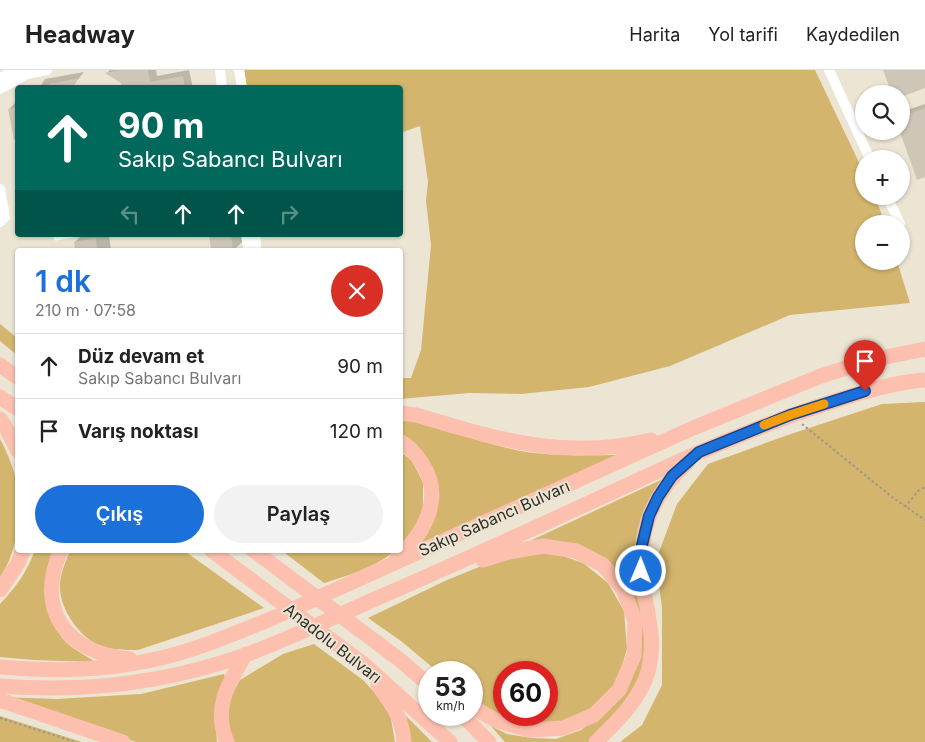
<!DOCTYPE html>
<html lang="tr">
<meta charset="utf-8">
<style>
:root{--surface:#fff;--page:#f2f2f2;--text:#222;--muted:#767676;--line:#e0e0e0;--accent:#1c70da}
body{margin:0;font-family:Inter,sans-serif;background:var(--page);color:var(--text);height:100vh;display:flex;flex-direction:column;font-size:19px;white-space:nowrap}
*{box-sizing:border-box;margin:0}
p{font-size:16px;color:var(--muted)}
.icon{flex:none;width:28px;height:28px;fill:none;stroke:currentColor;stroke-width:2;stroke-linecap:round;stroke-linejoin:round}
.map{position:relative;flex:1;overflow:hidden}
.side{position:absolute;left:15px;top:178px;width:388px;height:305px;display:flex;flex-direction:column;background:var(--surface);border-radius:5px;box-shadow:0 1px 4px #0004}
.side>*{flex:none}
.top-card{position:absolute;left:15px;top:15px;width:388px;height:152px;border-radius:5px;box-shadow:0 1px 4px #0004;background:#00695c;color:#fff;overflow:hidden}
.controls{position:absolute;left:855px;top:15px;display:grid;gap:10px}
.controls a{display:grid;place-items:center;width:55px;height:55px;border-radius:50%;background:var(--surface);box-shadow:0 1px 4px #0004;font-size:25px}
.speed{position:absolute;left:418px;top:591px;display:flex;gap:10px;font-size:25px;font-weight:700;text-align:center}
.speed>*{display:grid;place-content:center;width:65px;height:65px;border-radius:50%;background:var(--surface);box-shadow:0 1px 4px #0004;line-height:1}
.speed small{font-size:12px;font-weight:400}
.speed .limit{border:8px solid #d22;background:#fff;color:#111}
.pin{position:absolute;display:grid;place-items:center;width:42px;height:42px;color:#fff;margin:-51px -21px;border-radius:50% 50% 50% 0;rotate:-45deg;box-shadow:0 0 5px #0007}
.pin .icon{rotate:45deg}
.me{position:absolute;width:55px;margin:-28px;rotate:1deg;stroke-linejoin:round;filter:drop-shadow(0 0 4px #0008)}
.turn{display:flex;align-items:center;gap:18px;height:105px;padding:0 20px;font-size:22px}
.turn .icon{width:65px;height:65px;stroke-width:2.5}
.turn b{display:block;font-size:35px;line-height:42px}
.lanes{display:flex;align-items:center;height:48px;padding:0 20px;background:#0003;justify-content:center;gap:25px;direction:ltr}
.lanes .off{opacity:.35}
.round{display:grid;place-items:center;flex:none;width:52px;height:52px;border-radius:26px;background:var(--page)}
.summary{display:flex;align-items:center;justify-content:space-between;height:85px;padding:0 20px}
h1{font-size:30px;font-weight:600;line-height:38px;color:var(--accent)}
.cta{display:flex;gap:10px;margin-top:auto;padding:10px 20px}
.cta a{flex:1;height:58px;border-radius:30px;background:var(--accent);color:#fff;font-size:20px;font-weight:600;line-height:58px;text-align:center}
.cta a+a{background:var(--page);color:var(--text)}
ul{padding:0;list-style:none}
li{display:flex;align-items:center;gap:15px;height:65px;padding:0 20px;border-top:1px solid var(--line)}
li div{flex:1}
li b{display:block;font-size:19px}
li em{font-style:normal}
header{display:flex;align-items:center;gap:30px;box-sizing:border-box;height:70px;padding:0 25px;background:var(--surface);border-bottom:1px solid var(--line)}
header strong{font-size:24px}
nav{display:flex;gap:28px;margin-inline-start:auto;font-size:18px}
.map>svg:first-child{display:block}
</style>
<header>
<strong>Headway</strong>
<nav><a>Harita</a><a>Yol tarifi</a><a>Kaydedilen</a></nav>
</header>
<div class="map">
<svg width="925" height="672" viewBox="0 0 925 672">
<rect width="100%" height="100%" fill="#ece5d4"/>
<path fill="#d3b56d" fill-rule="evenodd" d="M244,0H815L864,103V126H875L885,154H864V191H897L910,233L790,245L670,296L589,317L521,324L469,323L400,329V308H411L421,280L431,175L426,131L428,112L420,56L400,63V18L247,17Z
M0,254L17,268V285L0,271Z
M925,332V672H620L642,655L662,615V538L656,490L677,434L708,394L785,366L882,334Z
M400,348C439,355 476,371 515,380C548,387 588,385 622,385L417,478L438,430L400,365Z
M0,369C7,382 12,394 16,409C23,438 18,482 0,507Z
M400,381L412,391L423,412V436L416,459L400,475Z
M663,409L648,435L647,561L641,605L631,625L592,672H505L491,656L507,664L532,668L556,669L581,660L604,643L637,582L621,511L557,471L532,470Z
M35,480H53C43,500 49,552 63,569C71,578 85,585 95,592L33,590L0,587V534C16,517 27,502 35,480Z
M70,480H183L264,538L138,580C126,580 114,580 103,577C80,569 58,538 60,513C61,502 66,491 70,480Z
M281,480H395C378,497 346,506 324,513Z
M545,480L583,493L608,513L624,541L627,579L617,612L591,638L566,651L532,656L493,645L471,629V602H438L401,571L368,548L447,510L504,487ZM504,602H546V645H504Z
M314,574L363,610L389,638L395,672H230L226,655L229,630L240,610L283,584Z
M224,604L226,610L215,644L217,672H136L0,627L57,629L141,624Z
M0,646L82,672H0Z
M406,646L432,672H410Z"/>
<path fill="#0003" d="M110,0H156L157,6L189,0L193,18H126L125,13L107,3Z
M84,2L72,17L39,18L45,9Z
M16,32H18V65L9,39Z
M925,34V106L901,61V42Z
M82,165H109L111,180H76L75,172Z
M210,165H245V169L234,180H212Z
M400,274H402L403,288L400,291Z"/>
<path fill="#cec7b7" d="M120,0H148L150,12L183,6L185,18H122L121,13L105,3Z
M883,0H925V18L901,27V24H892Z
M79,8L72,18H49V14Z
M18,37V69L14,70L8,39Z
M925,38V107L917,110L901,65V47Z
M209,165H231L233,180H211Z
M96,168L97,180H75L74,172Z"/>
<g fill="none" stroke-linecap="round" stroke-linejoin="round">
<path stroke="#9d988c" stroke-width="2" stroke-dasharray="2.5 2.5" stroke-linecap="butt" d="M802,354L892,427L925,450
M905,437L919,420L925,417
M0,648L75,672"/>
<path stroke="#fff" stroke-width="5" d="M56,168L74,165"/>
<path stroke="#fff" stroke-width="10" d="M220,0L222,18
M239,0L242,18
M829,0L870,89
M0,8L18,0
M0,19L27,4L47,0
M0,119L5,147L0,152
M887,126L900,154
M246,165L248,177L251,180
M255,180L256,175L255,165"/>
<path stroke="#fdbfae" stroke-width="15" d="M0,295L18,308
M0,327L18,339
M400,343L416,345C497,369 565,391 651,370
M0,349L6,358L18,381
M61,480C34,541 67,583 130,589
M211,480L365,595L450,672
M253,480L400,590L429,615
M396,489C424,464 445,429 422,393C416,384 409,376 400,371
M0,520L18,493L23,480
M0,597C54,602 107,601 161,588C199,579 236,563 273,548L693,358L821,306L871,290L925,279
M378,615C392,635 402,646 404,672
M0,616C86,623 167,613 248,584C296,566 342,543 389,523C484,482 578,438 673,394C727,370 782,347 838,330C866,321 896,312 925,310
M0,630L123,672
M471,636L495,650L529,660L563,658L594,645L619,620L634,586L635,551L623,519L603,495L576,481L543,476L509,482L483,490
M462,645L489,672
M227,672C212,638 229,612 246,584
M596,672C616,652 639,631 648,602C655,574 650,554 645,527C636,471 645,431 688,392"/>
</g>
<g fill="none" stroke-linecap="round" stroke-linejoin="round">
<defs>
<path id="route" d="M641,501L642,475L649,446L658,427L672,406L699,382L790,345L865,321"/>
</defs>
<use href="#route" stroke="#12498e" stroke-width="12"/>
<use href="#route" stroke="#1c70da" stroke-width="9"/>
<path stroke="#f59e0b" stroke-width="9" d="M764,355L790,345L824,334"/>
</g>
<g text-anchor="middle" stroke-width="4" stroke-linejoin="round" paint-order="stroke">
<g font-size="16" fill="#312e28" stroke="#ece5d4">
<text transform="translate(494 448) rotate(-24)" y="6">Sakıp Sabancı Bulvarı</text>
<text transform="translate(333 573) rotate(38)" y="6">Anadolu Bulvarı</text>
</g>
</g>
</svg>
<div class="controls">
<a><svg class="icon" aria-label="search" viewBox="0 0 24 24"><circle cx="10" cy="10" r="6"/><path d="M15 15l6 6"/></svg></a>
<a>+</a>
<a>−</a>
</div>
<div class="speed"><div>53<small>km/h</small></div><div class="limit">60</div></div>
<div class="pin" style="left:865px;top:321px;background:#d93025"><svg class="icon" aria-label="arrive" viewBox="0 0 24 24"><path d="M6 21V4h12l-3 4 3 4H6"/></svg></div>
<svg class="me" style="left:641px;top:501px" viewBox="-20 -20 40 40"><circle r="17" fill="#1c70da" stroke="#fff" stroke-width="3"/><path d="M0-11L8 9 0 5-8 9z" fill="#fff"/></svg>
<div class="top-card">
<div class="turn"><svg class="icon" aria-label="ahead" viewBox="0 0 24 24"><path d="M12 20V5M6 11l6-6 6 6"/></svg><div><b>90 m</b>Sakıp Sabancı Bulvarı</div></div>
<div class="lanes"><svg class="icon off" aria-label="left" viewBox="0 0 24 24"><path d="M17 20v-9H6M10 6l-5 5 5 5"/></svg><svg class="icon" aria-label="ahead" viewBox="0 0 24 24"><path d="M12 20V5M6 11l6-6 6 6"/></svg><svg class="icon" aria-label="ahead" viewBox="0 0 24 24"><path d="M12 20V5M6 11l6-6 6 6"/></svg><svg class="icon off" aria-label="right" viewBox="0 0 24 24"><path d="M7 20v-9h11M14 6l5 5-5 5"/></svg></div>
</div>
<section class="side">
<div class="summary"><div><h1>1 dk</h1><p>210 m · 07:58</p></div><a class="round" style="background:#d93025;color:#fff"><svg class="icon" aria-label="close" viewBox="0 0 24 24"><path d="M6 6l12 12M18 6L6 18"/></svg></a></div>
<ul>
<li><svg class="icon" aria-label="ahead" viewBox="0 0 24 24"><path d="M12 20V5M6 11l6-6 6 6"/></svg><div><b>Düz devam et</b><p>Sakıp Sabancı Bulvarı</p></div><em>90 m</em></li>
<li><svg class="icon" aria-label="arrive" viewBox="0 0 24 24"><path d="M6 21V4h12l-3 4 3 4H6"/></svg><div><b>Varış noktası</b></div><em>120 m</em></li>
</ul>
<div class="cta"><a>Çıkış</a><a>Paylaş</a></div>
</section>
</div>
